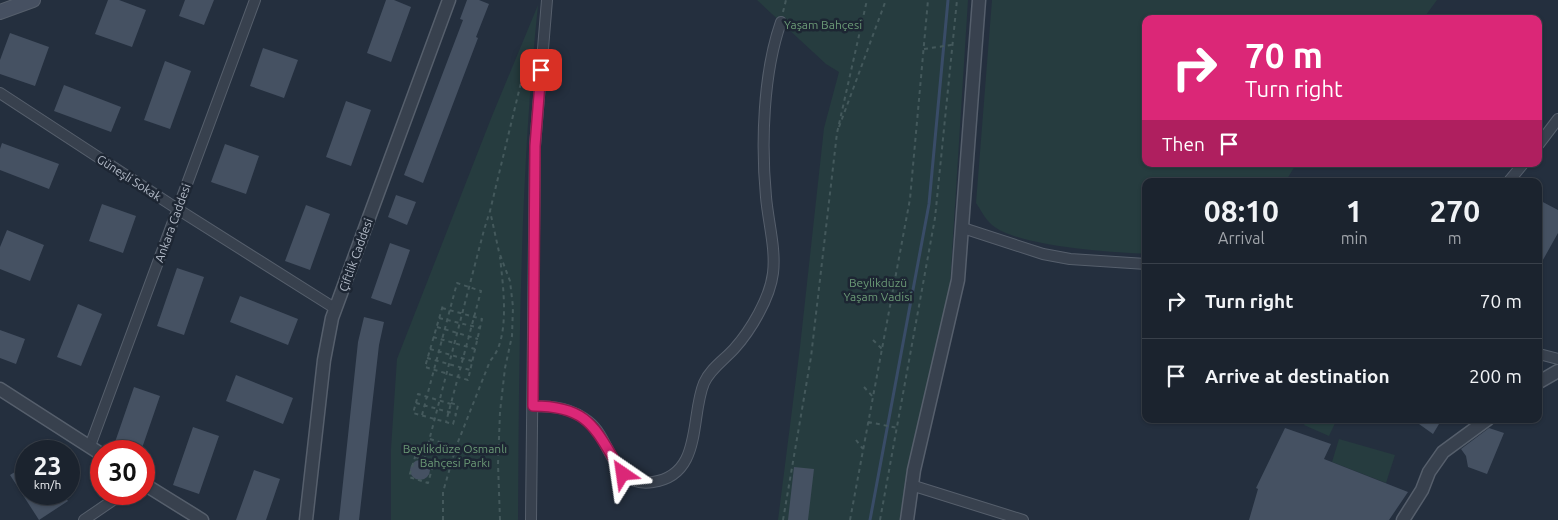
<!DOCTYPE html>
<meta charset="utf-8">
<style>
:root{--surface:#1b232e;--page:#282f3a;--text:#f1f3f6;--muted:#a0a4aa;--line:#39404a}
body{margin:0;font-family:Ubuntu,sans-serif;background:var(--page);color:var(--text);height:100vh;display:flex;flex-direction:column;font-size:19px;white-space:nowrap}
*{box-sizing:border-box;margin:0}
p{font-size:16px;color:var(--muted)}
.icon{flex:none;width:28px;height:28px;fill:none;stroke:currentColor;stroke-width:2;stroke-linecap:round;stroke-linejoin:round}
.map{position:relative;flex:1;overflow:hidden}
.drawer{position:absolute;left:1142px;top:178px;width:400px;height:245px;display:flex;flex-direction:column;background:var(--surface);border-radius:10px;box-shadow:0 1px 4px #0004,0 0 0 1px var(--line)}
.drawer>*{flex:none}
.top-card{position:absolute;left:1142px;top:15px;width:400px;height:152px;border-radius:10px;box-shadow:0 1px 4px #0004,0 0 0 1px var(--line);background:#db2777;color:#fff;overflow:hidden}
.speed{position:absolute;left:15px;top:440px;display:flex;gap:10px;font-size:25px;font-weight:700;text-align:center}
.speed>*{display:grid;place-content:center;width:65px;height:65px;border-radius:50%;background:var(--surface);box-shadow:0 1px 4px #0004,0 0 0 1px var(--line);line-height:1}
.speed small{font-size:12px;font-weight:400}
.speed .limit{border:8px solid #d22;background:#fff;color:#111}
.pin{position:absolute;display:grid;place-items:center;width:42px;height:42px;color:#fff;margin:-21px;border-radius:10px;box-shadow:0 2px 8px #0006}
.me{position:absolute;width:55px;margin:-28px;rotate:328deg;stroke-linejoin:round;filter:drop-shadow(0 0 4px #0008)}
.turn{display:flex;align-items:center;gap:18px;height:105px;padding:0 20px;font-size:22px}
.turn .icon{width:65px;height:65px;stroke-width:2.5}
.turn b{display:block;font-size:35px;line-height:42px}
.then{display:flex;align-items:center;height:48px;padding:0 20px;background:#0003;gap:10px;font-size:19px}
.eta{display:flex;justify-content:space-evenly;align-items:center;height:85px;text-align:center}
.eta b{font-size:30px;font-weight:600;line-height:35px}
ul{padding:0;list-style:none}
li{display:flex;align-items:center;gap:15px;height:75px;padding:0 20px;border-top:1px solid var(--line)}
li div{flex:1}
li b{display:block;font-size:19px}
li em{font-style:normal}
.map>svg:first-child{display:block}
</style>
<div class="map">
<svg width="1558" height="520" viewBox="0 0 1558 520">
<rect width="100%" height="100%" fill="#242f3e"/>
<path fill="#263c3f" d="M757,0H968L949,300L902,520H778L800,347L824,128L839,72L826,64Z
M992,0H1437L1423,19H1146V164H1296L1286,181H1146V254C1110,252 1019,247 992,225C985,219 981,210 976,203Z
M538,5C520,176 519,348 518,520H391V449L397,359L492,116Z
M1307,419H1337L1329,436L1304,425Z
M1339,439L1395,455L1386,483L1332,462Z"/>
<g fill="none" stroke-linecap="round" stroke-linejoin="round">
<path stroke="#394c67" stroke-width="3" d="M870,520L929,204L948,0"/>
</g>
<path fill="#455162" d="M108,0H119L146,10L132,47L95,34Z
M185,0H214L204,25L179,16Z
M386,0H394L411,7L391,62L367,53Z
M467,0H479L489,4L476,37L478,38L423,183L404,175L463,20L460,19Z
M10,33L49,47L35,86L0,74V60Z
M263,48L298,60L284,98L250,86Z
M165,61L191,71L170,129L144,120Z
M64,85L121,107L111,132L54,111Z
M346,101L371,110L351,166L326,157Z
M2,143L59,164L49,189L0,170V149Z
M225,144L259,156L246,194L211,182Z
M396,195L416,202L407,225L388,217Z
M1539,200L1558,210V233L1539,267Z
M102,204L136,216L123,253L89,241Z
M306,205L330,214L310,270L285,261Z
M7,230L44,245L30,281L0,269V247Z
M390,243L410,250L391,305L371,298Z
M177,268L204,277L184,335L157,326Z
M240,296L298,319L288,345L230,322Z
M78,304L102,314L81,366L57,357Z
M364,317L384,322L379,345L359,520H339L358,342Z
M0,330L25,339L16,364L0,358Z
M236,375L293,398L283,424L226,401Z
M134,387L160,396L141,451H133L114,445Z
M1412,419H1442L1433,434Z
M193,427L219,436L199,494L173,485Z
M1285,428L1331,444L1324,459L1408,492L1389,520H1249L1258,489L1256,488Z
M1489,428L1504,433L1487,474L1468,467L1466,456L1461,449Z
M410 470a10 10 0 1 1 20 0a10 10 0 1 1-20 0Z
M26,465V494H63L68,501L39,520L10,475Z
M794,467L814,469L808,520H788Z
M254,470L280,479L266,520H236Z"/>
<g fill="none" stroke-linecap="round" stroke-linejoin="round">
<defs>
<path id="minor" d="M0,93L179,210L336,309
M1539,144L1558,119
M1509,181L1523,164
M963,228L1043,254L1070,259L1146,264
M1539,354L1558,359
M533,406C554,406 572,408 589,422C612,440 612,489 653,482C703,475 690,416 704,383C710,369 724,360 734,349C751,330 770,298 773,273C776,249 768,221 766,197C761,144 763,73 781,22
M90,446L255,0
M911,485L1023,520
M84,520L122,494
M531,520L535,146L547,0"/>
<path id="tertiary" d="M1539,382L1558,371
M0,389L101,454
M144,484L202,520
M306,520L324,360L332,318L449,0
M907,520L914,470L958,280L979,0
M1403,520L1422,490L1429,472L1443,452L1488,419"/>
<path id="secondary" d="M0,12L33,0"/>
</defs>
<use href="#minor" stroke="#565f6c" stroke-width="12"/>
<use href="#tertiary" stroke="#565f6c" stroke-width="15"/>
<use href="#secondary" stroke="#565f6c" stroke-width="16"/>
<path stroke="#44595c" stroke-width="2" stroke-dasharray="4 4" stroke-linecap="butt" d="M783,12L786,0
M924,49L951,45L952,48
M839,127L886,0
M442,308L482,319L468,380L425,367L443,305
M439,318L480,328
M437,327L478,339
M433,337L475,349
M873,340L882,349
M430,349L472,361
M427,358L470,370
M864,387L873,397
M416,403L456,414L453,424L413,413Z
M416,403L418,394L451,404
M451,403L458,405L456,414
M422,415L457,283L481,291L446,422
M868,422L898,428
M430,439L456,447
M856,440L863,449
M415,457L434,462L428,483L409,477Z
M424,460L484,230L490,211
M443,520V492L456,447L490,361C511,339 503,286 500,257
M500,520L498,464L500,412L505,368L512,336L513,307L510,281L499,252L490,211L525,66L532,55
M783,520L811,357L837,133L867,0
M850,520L910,199L928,0
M880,520L935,218L957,0"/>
<use href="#minor" stroke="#38414e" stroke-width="10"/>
<use href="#tertiary" stroke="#38414e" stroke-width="12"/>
<use href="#secondary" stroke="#465061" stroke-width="14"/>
</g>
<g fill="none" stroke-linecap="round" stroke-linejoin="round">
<defs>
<path id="route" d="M541,70L535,146L533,406C591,406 595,430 623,474"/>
</defs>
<use href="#route" stroke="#8e194d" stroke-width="12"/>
<use href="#route" stroke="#db2777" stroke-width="9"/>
</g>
<g text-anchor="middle" stroke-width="5" stroke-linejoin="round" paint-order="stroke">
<g font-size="12" fill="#6b9a76" stroke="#1d2633">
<text x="823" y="29">Yaşam Bahçesi</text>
<text x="878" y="287">Beylikdüzü<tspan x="878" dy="14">Yaşam Vadisi</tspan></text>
<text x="455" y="453">Beylikdüze Osmanlı<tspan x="455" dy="14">Bahçesi Parkı</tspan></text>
</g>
<g font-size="12" fill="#b4bcc9" stroke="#1d2633">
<text transform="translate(129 178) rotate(33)" y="4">Güneşli Sokak</text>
<text transform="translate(173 223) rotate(-70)" y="4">Ankara Caddesi</text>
<text transform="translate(356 255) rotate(-70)" y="4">Çiftlik Caddesi</text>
</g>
</g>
</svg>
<div class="speed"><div>23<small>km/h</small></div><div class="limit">30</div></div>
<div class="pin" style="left:541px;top:70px;background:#d93025"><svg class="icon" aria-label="arrive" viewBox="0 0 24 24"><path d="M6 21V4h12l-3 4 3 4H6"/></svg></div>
<svg class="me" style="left:623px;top:474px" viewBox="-20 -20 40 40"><path d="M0-17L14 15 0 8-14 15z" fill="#db2777" stroke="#fff" stroke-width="4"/></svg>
<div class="top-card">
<div class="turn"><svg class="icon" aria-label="right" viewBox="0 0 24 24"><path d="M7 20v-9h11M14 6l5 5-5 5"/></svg><div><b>70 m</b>Turn right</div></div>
<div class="then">Then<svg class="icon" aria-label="arrive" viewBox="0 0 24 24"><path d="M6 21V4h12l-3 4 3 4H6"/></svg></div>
</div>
<section class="drawer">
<div class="eta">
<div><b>08:10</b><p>Arrival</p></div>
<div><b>1</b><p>min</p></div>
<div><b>270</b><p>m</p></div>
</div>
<ul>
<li><svg class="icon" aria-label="right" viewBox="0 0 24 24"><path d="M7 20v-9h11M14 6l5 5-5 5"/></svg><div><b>Turn right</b></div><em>70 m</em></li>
<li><svg class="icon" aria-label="arrive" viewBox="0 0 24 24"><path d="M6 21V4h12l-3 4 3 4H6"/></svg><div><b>Arrive at destination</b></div><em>200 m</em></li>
</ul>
</section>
</div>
